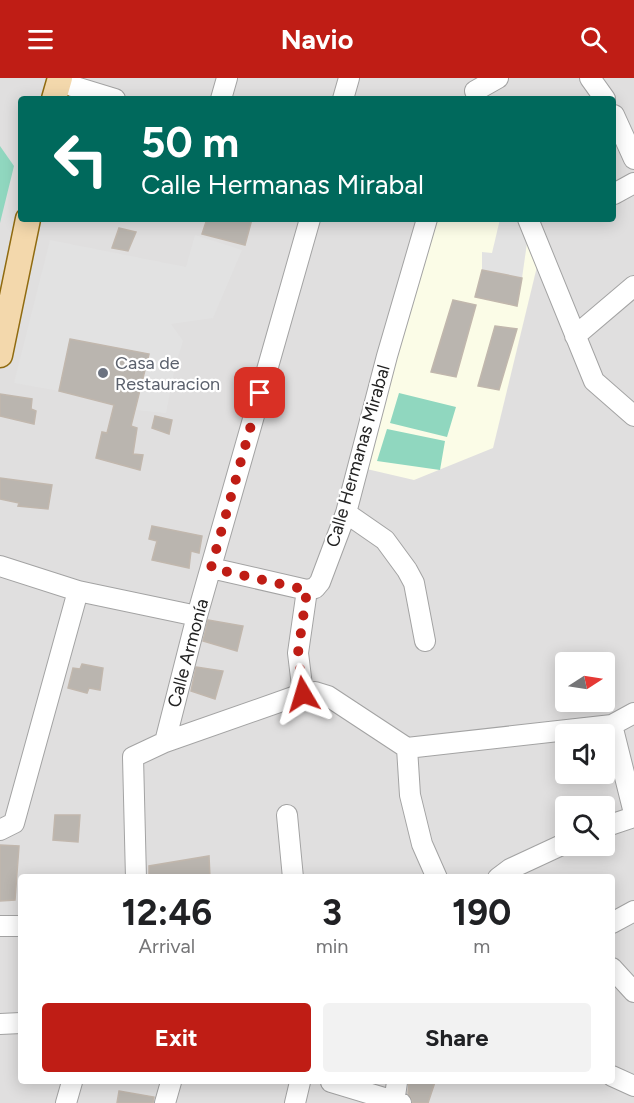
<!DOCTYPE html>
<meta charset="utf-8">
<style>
:root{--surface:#fff;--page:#f2f2f2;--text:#202124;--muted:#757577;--accent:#bf1d15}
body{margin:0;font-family:Figtree,sans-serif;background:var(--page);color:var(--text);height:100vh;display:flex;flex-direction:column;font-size:22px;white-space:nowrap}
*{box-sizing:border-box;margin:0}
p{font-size:20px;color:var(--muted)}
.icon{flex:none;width:33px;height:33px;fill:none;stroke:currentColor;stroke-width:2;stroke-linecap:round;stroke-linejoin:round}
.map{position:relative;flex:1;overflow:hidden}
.side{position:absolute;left:18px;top:796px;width:597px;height:210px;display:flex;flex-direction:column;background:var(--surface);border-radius:6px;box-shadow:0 3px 15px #0003}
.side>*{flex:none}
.top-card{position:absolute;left:18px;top:18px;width:598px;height:126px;border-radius:6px;box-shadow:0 3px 15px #0003;background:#00695c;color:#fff;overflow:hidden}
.needle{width:39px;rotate:78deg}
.fabs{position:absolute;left:555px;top:574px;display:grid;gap:12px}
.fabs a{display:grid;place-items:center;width:60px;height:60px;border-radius:6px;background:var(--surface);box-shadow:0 3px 15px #0003;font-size:30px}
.pin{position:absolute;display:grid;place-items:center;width:51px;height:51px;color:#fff;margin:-26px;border-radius:12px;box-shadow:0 3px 9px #0006}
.me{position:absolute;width:66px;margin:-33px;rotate:353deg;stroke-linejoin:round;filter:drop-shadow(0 0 4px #0008)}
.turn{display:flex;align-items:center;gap:21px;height:126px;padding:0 24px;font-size:27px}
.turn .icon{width:78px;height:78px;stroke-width:2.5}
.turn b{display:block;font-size:42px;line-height:51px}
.eta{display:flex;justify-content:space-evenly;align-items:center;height:102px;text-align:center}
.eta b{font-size:36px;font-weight:700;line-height:42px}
.action{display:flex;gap:12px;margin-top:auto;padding:12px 24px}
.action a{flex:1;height:69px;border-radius:6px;background:var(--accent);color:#fff;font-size:24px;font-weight:700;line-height:69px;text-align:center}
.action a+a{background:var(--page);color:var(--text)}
header{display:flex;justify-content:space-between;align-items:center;height:78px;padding:0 24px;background:var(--accent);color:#fff;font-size:27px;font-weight:700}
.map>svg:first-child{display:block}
</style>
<header><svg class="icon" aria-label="menu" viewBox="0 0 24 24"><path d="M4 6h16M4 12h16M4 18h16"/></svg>Navio<svg class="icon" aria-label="search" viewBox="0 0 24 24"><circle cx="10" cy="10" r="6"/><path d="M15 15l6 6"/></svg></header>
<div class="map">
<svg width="634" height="1025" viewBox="0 0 634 1025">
<rect width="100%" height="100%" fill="#f1efea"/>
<path fill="#e0dfdf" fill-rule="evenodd" d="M0,0H634V1025H0ZM21,21H614V141H21ZM566,585H604V624H566ZM566,657H604V696H566ZM566,729H604V768H566ZM21,800H612V1004H21Z"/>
<path fill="#fbfce7" d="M431,141H528L541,172L493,370L414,402L358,389Z"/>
<path fill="#90d7bf" d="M0,68L14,88L0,145Z
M399,315L456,329L447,359L390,345Z
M387,351L445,363L440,392L377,383Z"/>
<path fill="#e2e2e2" d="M500,141H517L530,144L522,200L482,192V174L492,175Z
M195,157L242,172L213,240L171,246L183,263L175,289L166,335L135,332L149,276L71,261L59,313L14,305L50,162L186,189Z"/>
<path fill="#bab5af" stroke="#c1b7ad" stroke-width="1.5" d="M207,141H252L245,167L202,156Z
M119,150L136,154L128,173L112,170Z
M482,192L522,200L517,228L475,219Z
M453,222L476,227L456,299L431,294Z
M495,248L517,251L499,312L478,308Z
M70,261L149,276L131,348L137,350L133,376L143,377L140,392L96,380L102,354L107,355L114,327L59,313Z
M0,316L32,321L31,331L36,333L34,346L0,338Z
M155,338L172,342L169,356L152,350Z
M0,400L52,407L48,431L18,428L19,425L0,421Z
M152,448L202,458L199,475L191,473L189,490L152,482L157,463L149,461Z
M208,542L243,548L237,573L203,563Z
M82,586L103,590L100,612L89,610L87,615L68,610L73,590L80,591Z
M196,589L223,593L215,621L191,613Z
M55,737H80L78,764L53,762Z
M0,767L19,768L15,822L0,823Z
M209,778L210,800H149V788Z
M409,1004H435L428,1025H413L412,1022L408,1015Z
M119,1013L154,1019L153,1025H117Z"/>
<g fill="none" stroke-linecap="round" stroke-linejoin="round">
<defs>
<path id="minor" d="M590,0L605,21
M59,4L115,21
M475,13L498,0
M221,21L227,0
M343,21L349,0
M614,37L634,81
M614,116L634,105
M528,141L594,303L634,338
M575,258L634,208
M346,435L385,462L407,492L414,505L425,563
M0,488L78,513L197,538
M211,490L307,512L315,510L320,504L346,435L387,278L427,141
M303,616L298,575L307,512
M612,647L634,735
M165,664L197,538L310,141
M407,670L410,717L422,766L437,800
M287,737L293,800
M604,749L634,739
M0,752L14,745L78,513
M136,800L133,679L165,664L299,617L315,614L328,618L407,670L612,647L634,635
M498,800L510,791L566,765
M612,845L634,833
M0,848H21
M612,890L634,914
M0,946L21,945
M612,998L634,1008
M331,1004L401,1025
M66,1025L72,1004
M165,1025L171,1004
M295,1025L300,1004
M394,1025L397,1004"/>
<path id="major" d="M54,21L60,0
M0,277L28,141"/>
</defs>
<use href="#minor" stroke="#a3a3a3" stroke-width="22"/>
<use href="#major" stroke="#906b10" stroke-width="27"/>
<use href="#minor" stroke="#fff" stroke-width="20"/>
<use href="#major" stroke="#f3d8ac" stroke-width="24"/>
</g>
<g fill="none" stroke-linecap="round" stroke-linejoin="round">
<path stroke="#bf1d15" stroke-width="10" stroke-dasharray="0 18" d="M260,315L211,490L307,512L298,575L303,616"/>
</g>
<circle fill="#6b7280" stroke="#fff" stroke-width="2" cx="103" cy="295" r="6"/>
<g text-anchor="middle" stroke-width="4.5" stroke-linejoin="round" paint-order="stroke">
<g font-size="18" fill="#5b616d" stroke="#fff" text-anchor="start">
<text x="115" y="291">Casa de<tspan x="115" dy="21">Restauracion</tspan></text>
</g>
<g font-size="18" fill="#222" stroke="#fff">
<text transform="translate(358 378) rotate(-74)" y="6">Calle Hermanas Mirabal</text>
<text transform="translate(188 575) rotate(-75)" y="6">Calle Armonía</text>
</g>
</g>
</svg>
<div class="fabs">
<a><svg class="needle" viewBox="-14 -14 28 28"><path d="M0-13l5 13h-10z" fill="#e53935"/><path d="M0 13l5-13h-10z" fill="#757577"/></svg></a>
<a><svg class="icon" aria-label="sound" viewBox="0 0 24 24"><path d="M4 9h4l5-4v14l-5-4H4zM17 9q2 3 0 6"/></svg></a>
<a><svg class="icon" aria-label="search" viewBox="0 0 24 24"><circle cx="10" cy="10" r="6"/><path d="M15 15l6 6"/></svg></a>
</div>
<div class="pin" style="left:260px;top:315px;background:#d93025"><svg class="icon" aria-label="arrive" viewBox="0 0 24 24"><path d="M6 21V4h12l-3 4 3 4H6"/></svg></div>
<svg class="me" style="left:303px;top:616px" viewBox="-20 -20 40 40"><path d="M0-17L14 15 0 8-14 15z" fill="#bf1d15" stroke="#fff" stroke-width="4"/></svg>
<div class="top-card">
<div class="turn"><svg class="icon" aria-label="left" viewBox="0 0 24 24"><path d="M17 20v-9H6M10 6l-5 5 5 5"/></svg><div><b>50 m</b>Calle Hermanas Mirabal</div></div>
</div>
<section class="side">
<div class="eta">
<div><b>12:46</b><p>Arrival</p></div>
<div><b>3</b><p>min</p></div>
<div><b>190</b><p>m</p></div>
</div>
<div class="action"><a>Exit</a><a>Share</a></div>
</section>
</div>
